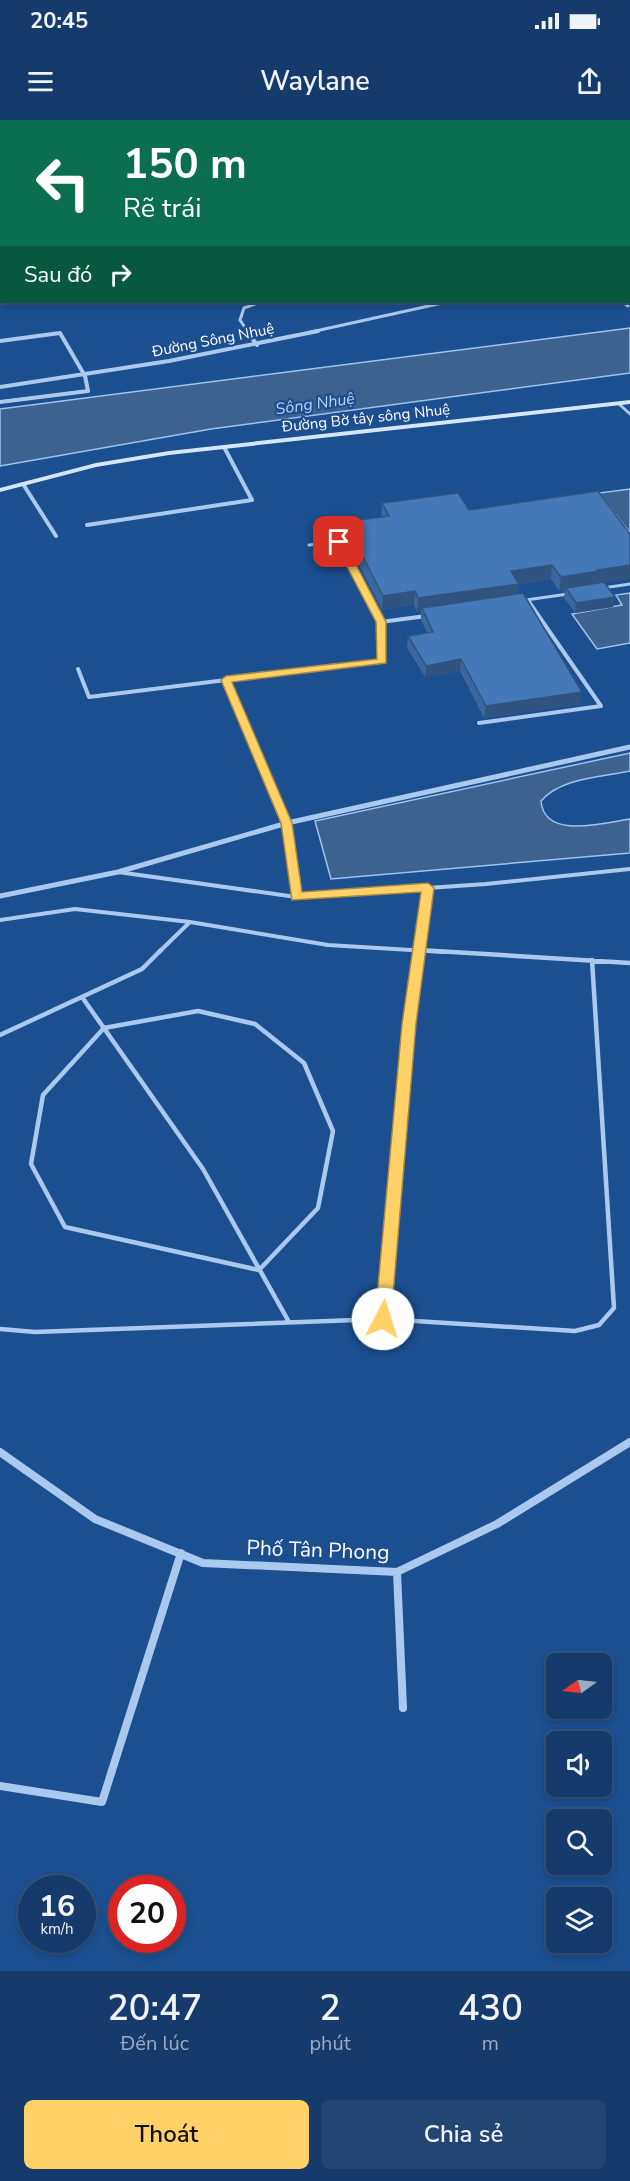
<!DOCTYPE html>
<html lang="vi">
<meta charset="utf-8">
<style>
:root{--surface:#143b6b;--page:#214673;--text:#f1f3f6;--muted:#9dadc1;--line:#33557e;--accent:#ffd166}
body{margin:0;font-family:"Nunito Sans",sans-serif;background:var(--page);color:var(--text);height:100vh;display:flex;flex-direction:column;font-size:22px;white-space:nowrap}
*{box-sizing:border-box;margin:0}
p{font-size:20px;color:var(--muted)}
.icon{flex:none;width:33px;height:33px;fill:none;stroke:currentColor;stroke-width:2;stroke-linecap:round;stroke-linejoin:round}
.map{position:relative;height:1851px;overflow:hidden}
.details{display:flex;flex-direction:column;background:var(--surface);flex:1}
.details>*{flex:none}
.guide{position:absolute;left:0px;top:0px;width:630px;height:183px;box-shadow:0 3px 9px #0003,0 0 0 2px var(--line);background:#0b6e4f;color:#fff;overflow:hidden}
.needle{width:39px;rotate:256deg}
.tools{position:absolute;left:546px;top:1533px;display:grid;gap:12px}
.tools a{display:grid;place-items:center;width:66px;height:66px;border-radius:9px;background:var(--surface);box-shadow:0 3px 9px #0003,0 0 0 2px var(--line);font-size:30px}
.speed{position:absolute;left:18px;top:1755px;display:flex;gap:12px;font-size:30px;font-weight:700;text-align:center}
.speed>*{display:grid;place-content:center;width:78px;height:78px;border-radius:50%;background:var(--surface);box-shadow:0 3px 9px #0003,0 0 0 2px var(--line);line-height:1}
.speed small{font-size:15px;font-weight:400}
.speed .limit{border:9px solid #d22;background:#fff;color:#111}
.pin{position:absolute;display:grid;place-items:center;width:51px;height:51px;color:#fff;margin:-26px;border-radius:12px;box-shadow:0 3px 9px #0006}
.me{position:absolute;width:66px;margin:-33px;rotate:5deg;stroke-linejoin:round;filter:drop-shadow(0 0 4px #0008)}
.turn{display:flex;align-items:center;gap:21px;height:126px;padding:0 24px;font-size:27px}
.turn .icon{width:78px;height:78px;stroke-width:2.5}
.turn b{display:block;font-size:42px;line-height:51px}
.then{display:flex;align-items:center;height:57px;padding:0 24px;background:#0003;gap:12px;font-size:22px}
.eta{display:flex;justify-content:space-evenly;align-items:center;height:102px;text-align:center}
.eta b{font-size:36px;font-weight:600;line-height:42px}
.primary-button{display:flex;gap:12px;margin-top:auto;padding:12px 24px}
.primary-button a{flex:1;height:69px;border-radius:9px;background:var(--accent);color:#111;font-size:24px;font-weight:600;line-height:69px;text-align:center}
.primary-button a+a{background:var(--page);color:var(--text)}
.status{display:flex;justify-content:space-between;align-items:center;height:42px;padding:0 30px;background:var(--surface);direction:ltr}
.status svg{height:16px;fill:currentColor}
header{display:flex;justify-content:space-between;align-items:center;height:78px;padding:0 24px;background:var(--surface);font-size:27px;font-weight:600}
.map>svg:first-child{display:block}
</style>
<div class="status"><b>20:45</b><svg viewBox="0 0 49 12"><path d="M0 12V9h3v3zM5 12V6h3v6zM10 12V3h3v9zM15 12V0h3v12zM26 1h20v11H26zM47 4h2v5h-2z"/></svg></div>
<header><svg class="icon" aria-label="menu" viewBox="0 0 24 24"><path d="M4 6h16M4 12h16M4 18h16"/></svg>Waylane<svg class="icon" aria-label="share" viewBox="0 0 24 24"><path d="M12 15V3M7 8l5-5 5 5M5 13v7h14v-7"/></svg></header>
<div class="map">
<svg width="630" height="1851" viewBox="0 0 630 1851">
<rect width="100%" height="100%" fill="#1b4f8f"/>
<path fill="#3c6290" stroke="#9cc4f0" stroke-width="1.5" d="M630,208V253L211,309L0,346V289Z
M630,369V413L599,373Z
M630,473V523L597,529L572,494L622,485L616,475Z
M630,633V651C601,657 560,658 541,681C544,720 604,703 630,699V733L331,759L315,701Z"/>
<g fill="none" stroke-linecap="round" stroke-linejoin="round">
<path stroke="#a9c9ee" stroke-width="3" d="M619,284L630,294
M309,425L339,422L371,484
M603,468L630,464
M526,480L568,474
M527,480L530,484"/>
<path stroke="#a9c9ee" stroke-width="4" d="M381,502L426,496
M78,549L89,577L226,560L287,703L296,777
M226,560L382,541L381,502L371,482
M479,603L601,586L529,482
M118,752L296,777L486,764L630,749
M0,800L75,789L190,802L328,825L444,832
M159,832L190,802
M419,832L428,768"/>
<path stroke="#a9c9ee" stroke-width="4.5" d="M419,830L630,843
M82,877L203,1049L289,1202
M198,891L255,904L304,943L333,1011L318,1088L259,1150L65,1107L31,1044L43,975L104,908Z
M0,915L142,849L161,830
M383,1199L575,1211L599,1205L614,1188L592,840
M0,1209L35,1212L383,1199L409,904L419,830"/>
<path stroke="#a9c9ee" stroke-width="3" d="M397,0L399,2
M463,0L465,2
M521,0L524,2
M311,2L321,0
M444,2L453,0
M622,182L628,186
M248,212L240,200L244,188L261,182
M311,212L447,182"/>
<path stroke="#a9c9ee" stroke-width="4" d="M247,211L257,225
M0,221L60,213L85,256L88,271L0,282
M0,267L169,241L318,211
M23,364L56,416
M87,405L252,380L224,327"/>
<path stroke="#a9c9ee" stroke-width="5" d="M0,776L118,752L287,703L630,627"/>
<path stroke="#a9c9ee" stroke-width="8" d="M0,1332L95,1399L203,1443L397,1452L497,1404L630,1322
M397,1452L403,1588
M0,1666L102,1682L181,1433"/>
<path fill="#d6e6fa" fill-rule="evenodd" d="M630,280V284L169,335L96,347L0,372V368L96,343L169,331Z"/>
</g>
<path fill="#3a679d" d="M540,0H611V2H542Z
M382,383L469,390L630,414V459L604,462L613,487L575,493L564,478L565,470L559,471L551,459L519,464L517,474L580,584L484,598L460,551L425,557L407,528L408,516L427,513L421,500V492H417L414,485L382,490L344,416L345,402L381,397Z"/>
<path fill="#305480" d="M582,0H611V2H569Z
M552,445L551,459L509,465L511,451Z
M630,445V459L566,468L565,470L559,471L561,457L598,450Z
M519,464L517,478L422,488L421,492H417L418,478Z
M415,471L414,485L382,490L383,476Z
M615,477L613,487L575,493L576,483Z
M461,539L460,551L425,557L426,546Z
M582,572L580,584L484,598L486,586Z"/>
<path fill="#4478b7" stroke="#305480" stroke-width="1.5" d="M555,0H582L569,2H557Z
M598,371L630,414V445L598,450L599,451L561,457L552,445L511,451L519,464L418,478L415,471L383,476L345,402L389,396L382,383L458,373L469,390Z
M604,462L615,477L576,483L566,468Z
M523,473L582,572L486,586L461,539L426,546L408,516L433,512L422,488Z"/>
<path fill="#ffd166" stroke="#a68842" stroke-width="1.5" d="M336,420L344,422L386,502V543L232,562L292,703L302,772L428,763L434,768L416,904L391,1199L389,1204L383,1206L377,1204L375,1199L402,904L421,772L292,780L281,703L221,560L226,556L377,539L376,502L334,422Z"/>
<g text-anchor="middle" stroke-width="4.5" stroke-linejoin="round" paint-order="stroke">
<g font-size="15" fill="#fff" stroke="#1b4f8f">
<text transform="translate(213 220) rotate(-11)" y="5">Đường Sông Nhuệ</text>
<text transform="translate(366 298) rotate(-6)" y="5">Đường Bờ tây sông Nhuệ</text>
</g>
<g font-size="16" font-style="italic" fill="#b5d3f5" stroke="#1b4f8f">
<text transform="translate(315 283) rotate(-8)" y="6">Sông Nhuệ</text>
</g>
<g font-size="21" fill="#fff" stroke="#1b4f8f">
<text transform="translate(318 1430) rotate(2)" y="7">Phố Tân Phong</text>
</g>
</g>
</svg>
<div class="tools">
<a><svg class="needle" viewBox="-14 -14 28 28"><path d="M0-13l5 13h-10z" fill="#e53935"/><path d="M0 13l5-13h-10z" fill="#9dadc1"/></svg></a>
<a><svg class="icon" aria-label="sound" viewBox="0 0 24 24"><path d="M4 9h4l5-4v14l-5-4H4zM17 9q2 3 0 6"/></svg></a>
<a><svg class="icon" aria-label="search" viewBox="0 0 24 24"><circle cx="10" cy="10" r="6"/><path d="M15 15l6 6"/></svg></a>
<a><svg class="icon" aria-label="layers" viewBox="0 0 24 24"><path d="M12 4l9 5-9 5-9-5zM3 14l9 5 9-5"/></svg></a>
</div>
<div class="speed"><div>16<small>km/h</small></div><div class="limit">20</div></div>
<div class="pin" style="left:339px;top:422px;background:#d93025"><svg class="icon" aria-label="arrive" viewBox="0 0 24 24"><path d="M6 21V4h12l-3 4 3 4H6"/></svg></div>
<svg class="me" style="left:383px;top:1199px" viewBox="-20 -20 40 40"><circle r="19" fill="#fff"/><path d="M0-13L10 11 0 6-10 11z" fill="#ffd166"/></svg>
<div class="guide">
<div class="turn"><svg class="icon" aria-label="left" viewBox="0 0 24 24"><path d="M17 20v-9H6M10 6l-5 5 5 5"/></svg><div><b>150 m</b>Rẽ trái</div></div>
<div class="then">Sau đó<svg class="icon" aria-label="right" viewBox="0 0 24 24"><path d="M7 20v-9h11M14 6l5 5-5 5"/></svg></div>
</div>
</div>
<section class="details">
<div class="eta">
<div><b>20:47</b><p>Đến lúc</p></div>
<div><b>2</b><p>phút</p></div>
<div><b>430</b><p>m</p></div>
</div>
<div class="primary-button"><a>Thoát</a><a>Chia sẻ</a></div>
</section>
